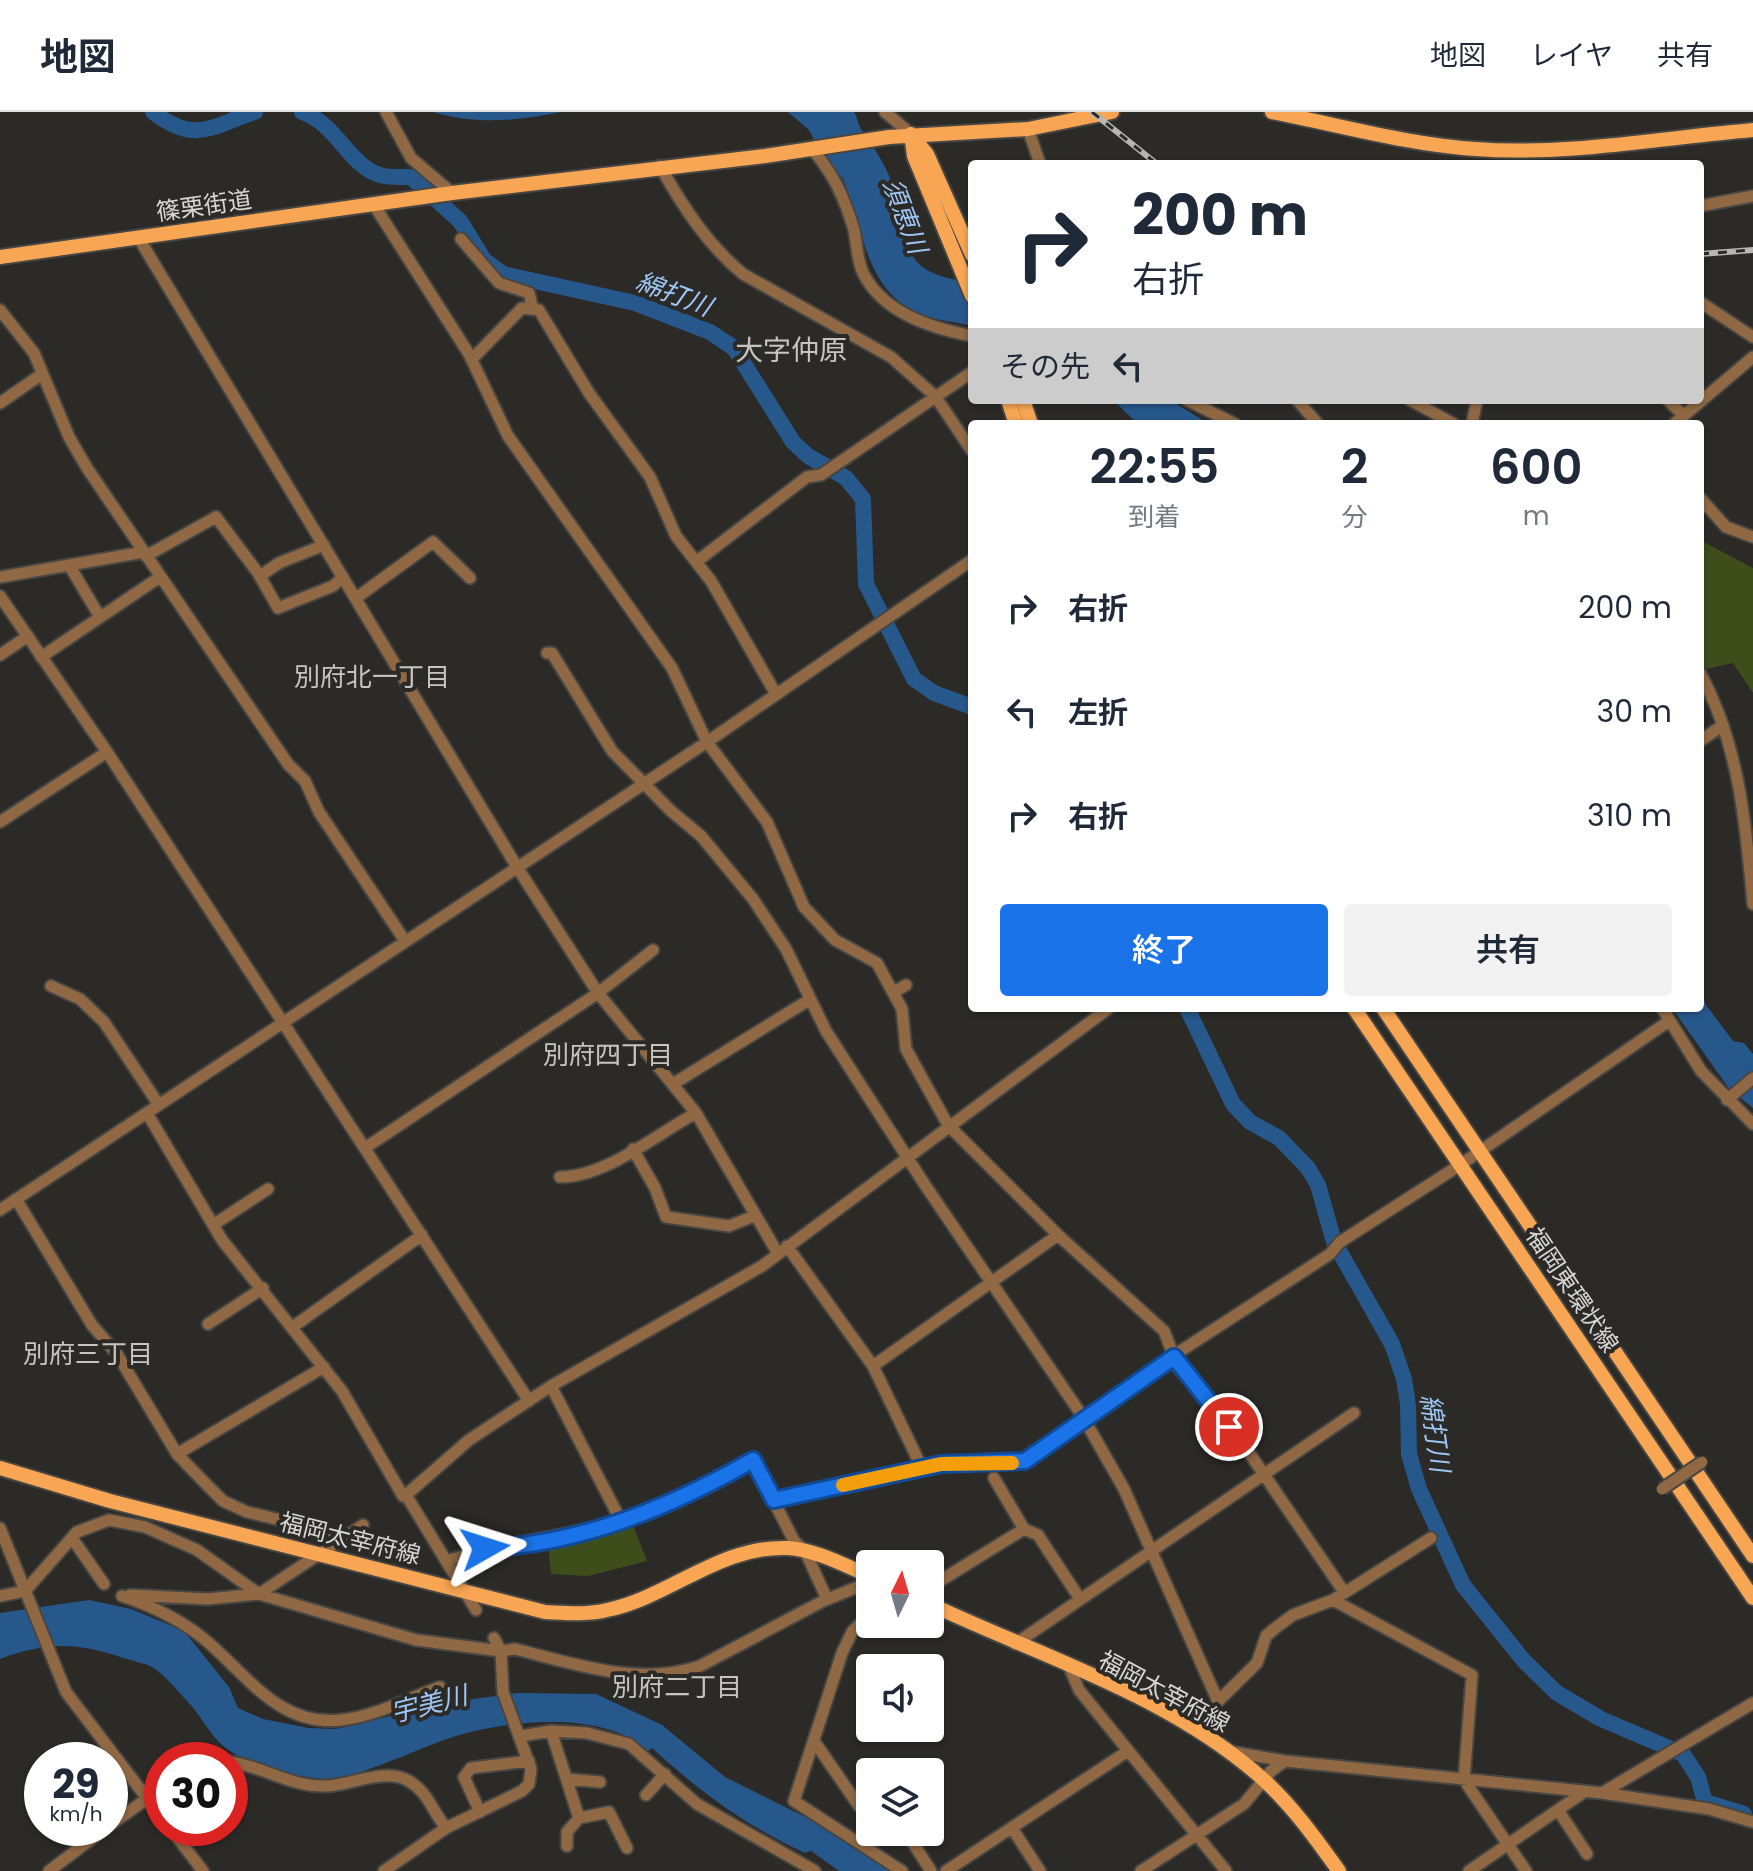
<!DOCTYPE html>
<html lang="ja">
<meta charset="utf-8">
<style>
:root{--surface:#fff;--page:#f2f2f3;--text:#1f2937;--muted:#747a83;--line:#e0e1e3;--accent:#1a73e8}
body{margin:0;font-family:Poppins,"Noto Sans JP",sans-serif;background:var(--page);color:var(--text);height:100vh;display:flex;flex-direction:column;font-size:30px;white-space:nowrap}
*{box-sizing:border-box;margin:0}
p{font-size:26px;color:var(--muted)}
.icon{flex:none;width:44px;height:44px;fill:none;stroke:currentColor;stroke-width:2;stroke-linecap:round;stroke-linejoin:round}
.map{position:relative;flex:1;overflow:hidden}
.sheet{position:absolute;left:968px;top:308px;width:736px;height:592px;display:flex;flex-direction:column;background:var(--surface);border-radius:8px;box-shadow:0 2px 6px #0004}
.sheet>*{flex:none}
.guide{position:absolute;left:968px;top:48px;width:736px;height:244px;border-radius:8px;box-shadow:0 2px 6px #0004;background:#fff;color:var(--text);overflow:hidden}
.needle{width:52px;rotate:5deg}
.controls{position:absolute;left:856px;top:1438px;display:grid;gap:16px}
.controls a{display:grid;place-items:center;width:88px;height:88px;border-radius:8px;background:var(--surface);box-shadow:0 2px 6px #0004;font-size:40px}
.speed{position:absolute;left:24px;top:1630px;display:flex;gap:16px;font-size:40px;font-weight:700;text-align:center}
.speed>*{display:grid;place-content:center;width:104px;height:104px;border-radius:50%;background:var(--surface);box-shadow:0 2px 6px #0004;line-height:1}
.speed small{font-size:20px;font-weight:400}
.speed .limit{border:12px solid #d22;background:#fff;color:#111}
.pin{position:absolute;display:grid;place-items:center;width:68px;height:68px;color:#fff;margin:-34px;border:4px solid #fff;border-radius:50%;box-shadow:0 2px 8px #0007}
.me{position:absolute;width:88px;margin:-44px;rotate:84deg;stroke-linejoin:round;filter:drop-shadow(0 0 6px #0008)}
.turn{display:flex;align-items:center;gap:28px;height:168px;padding:0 32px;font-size:36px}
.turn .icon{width:104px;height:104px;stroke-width:2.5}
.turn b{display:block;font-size:56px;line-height:68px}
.then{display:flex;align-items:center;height:76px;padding:0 32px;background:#0003;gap:16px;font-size:30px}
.eta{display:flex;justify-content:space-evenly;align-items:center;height:136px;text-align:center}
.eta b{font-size:48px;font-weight:600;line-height:56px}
.cta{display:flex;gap:16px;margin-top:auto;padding:16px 32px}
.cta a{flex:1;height:92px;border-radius:8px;background:var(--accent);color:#fff;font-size:32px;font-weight:600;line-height:92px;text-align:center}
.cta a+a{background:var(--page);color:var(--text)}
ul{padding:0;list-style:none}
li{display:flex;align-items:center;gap:24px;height:104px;padding:0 32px}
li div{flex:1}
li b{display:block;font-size:30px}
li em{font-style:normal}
header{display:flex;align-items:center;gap:48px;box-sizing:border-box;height:112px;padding:0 40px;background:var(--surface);border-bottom:2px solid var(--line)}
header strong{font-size:38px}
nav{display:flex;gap:44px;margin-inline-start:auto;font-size:28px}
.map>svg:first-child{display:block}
</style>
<header>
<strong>地図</strong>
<nav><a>地図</a><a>レイヤ</a><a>共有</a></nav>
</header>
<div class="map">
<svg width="1753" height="1759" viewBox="0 0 1753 1759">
<rect width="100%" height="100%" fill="#2b2a27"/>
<path fill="#3d4e1b" d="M1700,428L1753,456V581L1733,551L1706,557L1700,546Z
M632,1411L647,1449L588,1464L551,1462L548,1432Z"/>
<path fill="#27588c" d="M433,0H561C517,9 477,13 433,0Z
M788,0H854C858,6 857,10 861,17C874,36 887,54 894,77C912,138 897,159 972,171V214C957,210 938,209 923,203C864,181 864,115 842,65L838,67L808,17Z
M1113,288H1170L1209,312H1138Z
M1700,875L1706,893L1733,929L1744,931L1753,942V996L1730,978L1672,896H1700Z
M89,1488L131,1497L184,1519L229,1575L238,1596L263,1607L309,1616L336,1617L445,1591L517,1581L596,1582L662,1613L725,1665L813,1709L889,1759H839L811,1739L805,1741C746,1714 700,1680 652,1636L648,1639C605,1598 508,1608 456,1624C425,1633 351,1670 323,1667C293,1664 244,1653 221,1632C208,1620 200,1602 187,1589C177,1578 165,1563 152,1555C144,1551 132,1549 123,1546C77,1530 46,1530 0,1547V1501Z"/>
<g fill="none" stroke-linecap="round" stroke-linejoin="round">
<path stroke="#27588c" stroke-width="16" d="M153,0C196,33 211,14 255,0
M302,0C337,12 349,54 380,63C389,66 401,65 411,65L460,109L484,148L503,162L635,191L710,220L734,236L793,330L808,344L846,366L863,387L866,472L914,567L934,581L972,595
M1187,896L1233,992L1250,1010L1279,1026L1308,1056L1318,1073L1334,1130L1392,1232L1404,1267L1408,1292L1409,1342L1419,1377L1463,1473L1524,1549L1557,1581L1601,1607L1683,1642L1698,1665L1705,1690L1744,1702"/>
<defs>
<path id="minor" d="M386,0L411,46L452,81
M885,0L911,22
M1028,17L1040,52
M811,36C833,60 845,87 854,118C857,132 857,148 863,161C883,201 931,216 972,224
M660,54C683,95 707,132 743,162L891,245L935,284L972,339
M374,93L469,242L508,324L672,556L707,630L767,710L804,795L835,828L877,851L902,897L906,937L948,1013L1058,1123L1164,1219L1178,1255L1235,1320L1344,1480
M1700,94L1753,84
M138,125L517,755L598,881L696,1001L777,1140
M461,127L499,171L529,181L532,194
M1700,190L1753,225
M0,198L34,241L69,325L87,356L288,652L305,669L319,700L405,829
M472,247L522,196L539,198L589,281L650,365L676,424L711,469L776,582
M1187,288L1235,312
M1297,288L1318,312
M1410,288L1454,312
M1668,288L1683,303
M0,291L42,262
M1472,312L1477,288
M1674,312L1753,245
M1700,386L1726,415L1753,425
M146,444L216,405L258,461L263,462L279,451L324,433
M696,450L807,365L821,363L972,260
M69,453L100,505
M258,461L278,496L333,474L343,465
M0,465L144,440
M0,484L107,640L529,1289
M356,486L433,430L470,466
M547,541H552L612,639L671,699L701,724L753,787L786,837L826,919L925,1073L1083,1305L1124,1377L1217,1587
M0,543L28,524
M41,545L160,465
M1700,561C1739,632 1746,713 1753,792
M1700,629L1723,613
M0,710L107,640
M51,874L80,887L104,910L159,993
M894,880L906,873
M1662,896L1701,959L1753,1012
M673,972L809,888
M1727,988L1753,966
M147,1001L222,1128L342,1279L403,1384L406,1383
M365,1036L598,881L653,838
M633,1037L655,1076L666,1105L729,1114L754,1104
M560,1065C606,1065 655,1023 696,1001
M16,1087L92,1213L117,1242L177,1342L206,1372L223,1389L247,1400L347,1424
M0,1098L707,630L972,448
M213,1113L268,1077
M787,1134L873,1254L922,1356
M208,1212L263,1176
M294,1214L422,1123
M873,1254L1058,1123
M551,1274L621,1409
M177,1342L324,1255
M994,1366L1024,1417L1038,1423L1080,1487
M774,1388L941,1352L1025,1349L1159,1253L1330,1142L1340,1130L1460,1053L1669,909
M0,1416L66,1580L162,1706
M72,1426L104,1472
M447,1449C503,1430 563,1426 620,1409C667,1396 711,1372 753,1348L794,1429L805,1439L827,1487
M930,1475L1024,1417
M130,1483L208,1487L259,1482L363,1413
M0,1484L25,1479L77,1420L109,1408L145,1415L197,1438L259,1482L416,1528L501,1539L515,1537C575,1552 640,1575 700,1554L823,1489L870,1470
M122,1484C152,1494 178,1506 203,1526C246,1561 278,1615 341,1608C373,1605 409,1586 440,1575
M1333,1488L1472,1563L1464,1668L1526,1759
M476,1498L406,1383L469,1328L551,1274L762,1154L1109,896
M870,1502L852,1520L842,1541L794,1689L902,1759
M1015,1532L1354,1301
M1069,1554L1079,1578L1226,1759
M1191,1616L1257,1551L1266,1524L1274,1517L1293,1503L1333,1488L1431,1426
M551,1619L579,1706L609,1700L627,1736
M521,1624L551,1619L587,1621L629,1632L697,1692L815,1759
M814,1629L859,1694L870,1687
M1233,1640L1285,1649L1602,1681L1709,1697L1753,1710
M230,1650C263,1654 292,1676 327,1674C351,1673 384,1656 407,1668C427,1678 433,1700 446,1716
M567,1667L600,1670
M1602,1681L1753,1591
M646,1683L665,1662
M1558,1698L1587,1742
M480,1700L464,1665L471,1656L529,1649
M110,1713L162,1676
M170,1716L203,1759
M1012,1716L1040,1759
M906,1720L931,1759
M567,1734V1720L579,1706
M49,1759L106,1716
M384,1759L446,1716L522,1679L529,1672L531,1657L503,1580L501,1539L494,1526
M946,1759L1128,1639
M1141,1759L1244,1692L1271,1659L1285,1649
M1469,1759L1584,1680"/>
<path id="major" d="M1272,0C1340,13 1405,32 1475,37C1567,44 1661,26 1753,18
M911,22L914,44L972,184
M911,22L927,42L972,143
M0,145L452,81L765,44L889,25L1028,17L1112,0
M1008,288L1016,312
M1023,288L1031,312
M1354,896L1753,1486
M1383,896L1753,1444
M0,1356L110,1389L545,1500C566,1501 587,1503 607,1498C670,1485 720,1433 788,1436C816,1438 844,1453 870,1464
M930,1492C1042,1545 1172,1584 1265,1669C1294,1696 1316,1727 1339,1759"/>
</defs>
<use href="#minor" stroke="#474643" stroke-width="15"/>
<use href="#major" stroke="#474643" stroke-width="18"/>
<use href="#minor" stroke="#906944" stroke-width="11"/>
<use href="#major" stroke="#f8a654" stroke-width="14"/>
<defs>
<path id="rail" d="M1092,0L1157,52
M1700,142L1753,138"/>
</defs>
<use href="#rail" stroke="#b7b6b4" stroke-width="6"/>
<use href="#rail" stroke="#2b2a27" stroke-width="3" stroke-dasharray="9" stroke-linecap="butt"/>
<defs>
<path id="minor-bridge" d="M1662,1377L1702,1350"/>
</defs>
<use href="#minor-bridge" stroke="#474643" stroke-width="15" stroke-linecap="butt"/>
<use href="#minor-bridge" stroke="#906944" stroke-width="11"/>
</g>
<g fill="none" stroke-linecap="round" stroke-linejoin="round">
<defs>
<path id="route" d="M485,1436C579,1433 673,1394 753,1348L774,1388L941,1352L1025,1349L1174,1245L1229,1315"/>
</defs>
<use href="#route" stroke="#114b97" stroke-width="20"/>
<use href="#route" stroke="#1a73e8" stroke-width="14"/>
<path stroke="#f59e0b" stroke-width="14" d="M843,1373L941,1352L1012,1351"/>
</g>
<g text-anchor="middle" stroke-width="8" stroke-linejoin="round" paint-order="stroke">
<g font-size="24" fill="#d7d6d4" stroke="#2b2a27">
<text transform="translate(204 94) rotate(-8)" y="8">篠栗街道</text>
<text transform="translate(1572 1178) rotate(56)" y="8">福岡東環状線</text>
<text transform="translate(350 1427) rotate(14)" y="8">福岡太宰府線</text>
<text transform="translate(1164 1580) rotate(28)" y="8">福岡太宰府線</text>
</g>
<g font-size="26" font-style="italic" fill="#9ec6f5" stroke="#2b2a27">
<text transform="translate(905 104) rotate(69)" y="9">須恵川</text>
<text transform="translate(674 182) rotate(21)" y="9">綿打川</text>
<text transform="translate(1435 1321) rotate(82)" y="9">綿打川</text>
<text transform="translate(429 1592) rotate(-14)" y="9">宇美川</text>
</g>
<g font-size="26" fill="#c6c4c0" stroke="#2b2a27">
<text x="372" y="574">別府北一丁目</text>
<text x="608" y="952">別府四丁目</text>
<text x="88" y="1251">別府三丁目</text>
<text x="677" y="1584">別府二丁目</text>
</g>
<g font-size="28" fill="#c6c4c0" stroke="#2b2a27">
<text x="791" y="248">大字仲原</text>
</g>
</g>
</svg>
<div class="controls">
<a><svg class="needle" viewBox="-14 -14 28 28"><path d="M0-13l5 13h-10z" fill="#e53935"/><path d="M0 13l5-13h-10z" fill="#747a83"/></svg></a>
<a><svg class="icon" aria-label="sound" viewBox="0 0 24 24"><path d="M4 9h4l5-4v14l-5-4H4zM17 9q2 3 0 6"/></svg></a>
<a><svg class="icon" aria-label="layers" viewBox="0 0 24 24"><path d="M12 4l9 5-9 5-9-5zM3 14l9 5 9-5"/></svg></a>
</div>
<div class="speed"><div>29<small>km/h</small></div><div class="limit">30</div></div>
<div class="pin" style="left:1229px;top:1315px;background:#d93025"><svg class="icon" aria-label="arrive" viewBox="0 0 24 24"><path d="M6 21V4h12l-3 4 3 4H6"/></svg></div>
<svg class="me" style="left:485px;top:1436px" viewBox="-20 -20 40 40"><path d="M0-17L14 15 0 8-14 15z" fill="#1a73e8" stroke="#fff" stroke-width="4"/></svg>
<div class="guide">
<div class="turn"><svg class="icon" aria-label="right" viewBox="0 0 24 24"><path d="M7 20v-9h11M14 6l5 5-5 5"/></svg><div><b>200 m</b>右折</div></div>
<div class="then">その先<svg class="icon" aria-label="left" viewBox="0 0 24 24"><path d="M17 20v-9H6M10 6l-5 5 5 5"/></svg></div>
</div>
<section class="sheet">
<div class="eta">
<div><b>22:55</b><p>到着</p></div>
<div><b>2</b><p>分</p></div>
<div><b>600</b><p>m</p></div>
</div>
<ul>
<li><svg class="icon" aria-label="right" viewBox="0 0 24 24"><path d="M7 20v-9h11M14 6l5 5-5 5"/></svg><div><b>右折</b></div><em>200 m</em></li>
<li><svg class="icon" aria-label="left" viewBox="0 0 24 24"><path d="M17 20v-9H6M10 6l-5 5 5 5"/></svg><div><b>左折</b></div><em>30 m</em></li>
<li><svg class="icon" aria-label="right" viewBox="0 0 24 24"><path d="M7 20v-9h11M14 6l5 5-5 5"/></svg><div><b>右折</b></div><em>310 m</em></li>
</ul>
<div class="cta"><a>終了</a><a>共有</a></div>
</section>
</div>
